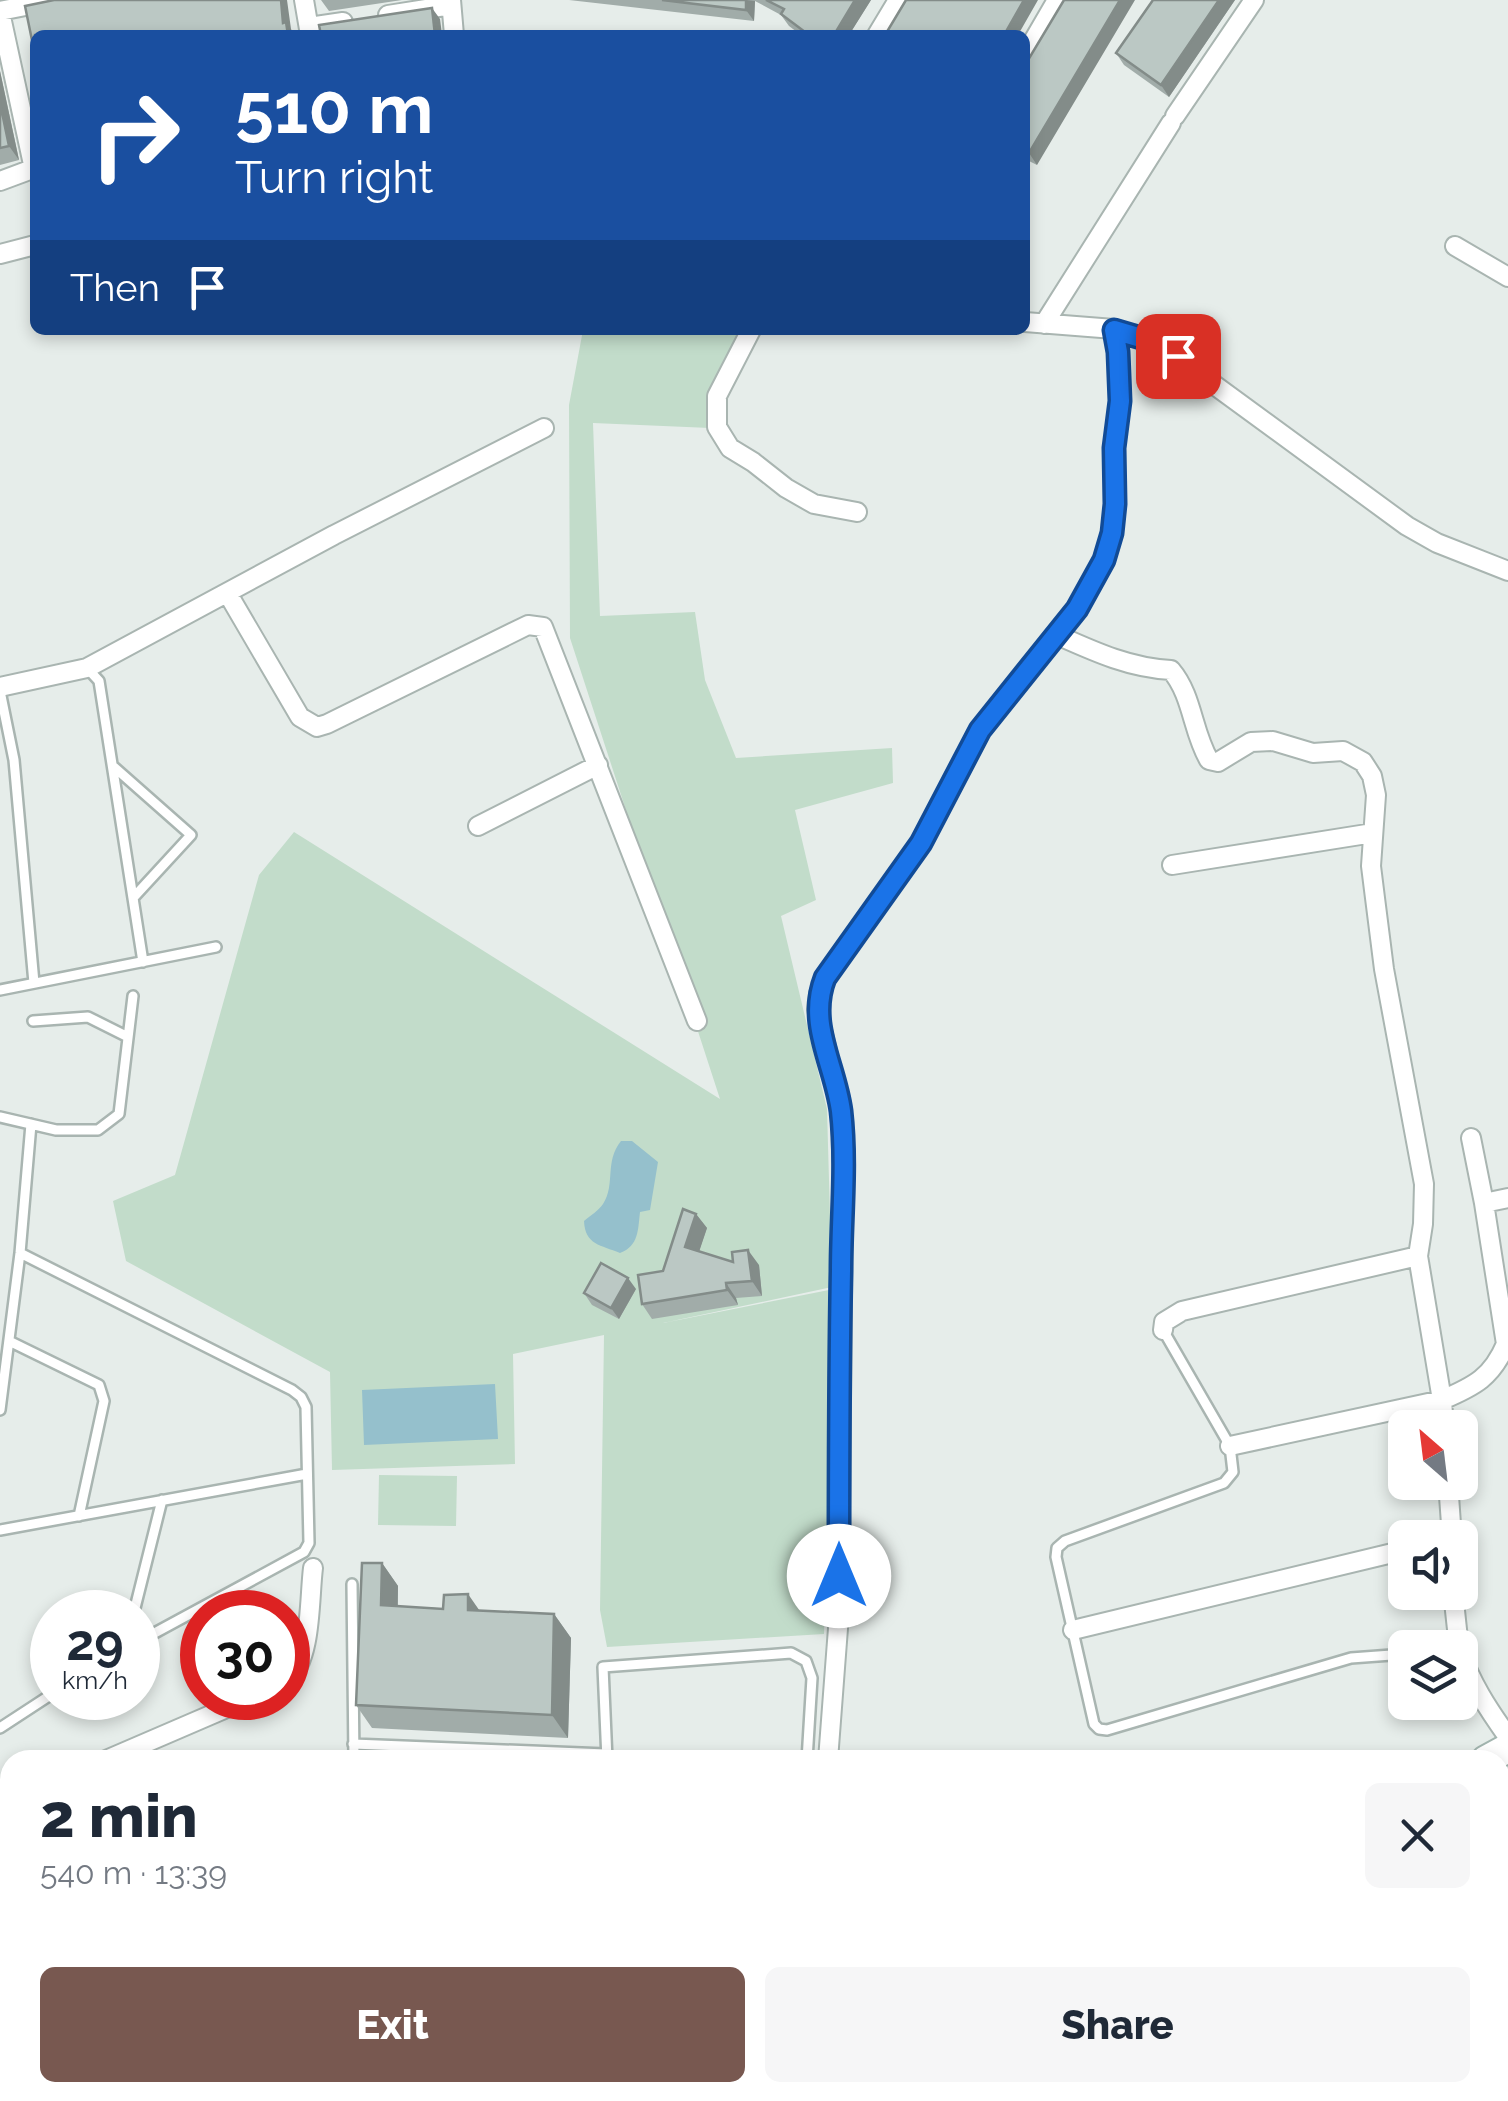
<!DOCTYPE html>
<meta charset="utf-8">
<style>
:root{--surface:#fff;--page:#f6f6f7;--text:#1f2937;--muted:#747a83;--accent:#785850}
body{margin:0;font-family:Raleway,sans-serif;background:var(--page);color:var(--text);height:100vh;display:flex;flex-direction:column;font-size:38px;white-space:nowrap}
*{box-sizing:border-box;margin:0}
p{font-size:32px;color:var(--muted)}
.icon{flex:none;width:55px;height:55px;fill:none;stroke:currentColor;stroke-width:2;stroke-linecap:round;stroke-linejoin:round}
.map{position:relative;flex:1;overflow:hidden}
.details{position:absolute;left:0px;top:1750px;width:1510px;height:352px;display:flex;flex-direction:column;background:var(--surface);border-radius:30px 30px 0 0;box-shadow:0 5px 15px #0003}
.details>*{flex:none}
.banner{position:absolute;left:30px;top:30px;width:1000px;height:305px;border-radius:15px;box-shadow:0 5px 15px #0003;background:#1a4fa0;color:#fff;overflow:hidden}
.needle{width:65px;rotate:332deg}
.controls{position:absolute;left:1388px;top:1410px;display:grid;gap:20px}
.controls a{display:grid;place-items:center;width:90px;height:90px;border-radius:15px;background:var(--surface);box-shadow:0 5px 15px #0003;font-size:50px}
.speed{position:absolute;left:30px;top:1590px;display:flex;gap:20px;font-size:50px;font-weight:700;text-align:center}
.speed>*{display:grid;place-content:center;width:130px;height:130px;border-radius:50%;background:var(--surface);box-shadow:0 5px 15px #0003;line-height:1}
.speed small{font-size:25px;font-weight:400}
.speed .limit{border:15px solid #d22;background:#fff;color:#111}
.pin{position:absolute;display:grid;place-items:center;width:85px;height:85px;color:#fff;margin:-42px;border-radius:20px;box-shadow:0 5px 15px #0006}
.me{position:absolute;width:110px;margin:-55px;rotate:0deg;stroke-linejoin:round;filter:drop-shadow(0 0 8px #0008)}
.turn{display:flex;align-items:center;gap:35px;height:210px;padding:0 40px;font-size:45px}
.turn .icon{width:130px;height:130px;stroke-width:2.5}
.turn b{display:block;font-size:70px;line-height:85px}
.then{display:flex;align-items:center;height:95px;padding:0 40px;background:#0003;gap:20px;font-size:38px}
.round{display:grid;place-items:center;flex:none;width:105px;height:105px;border-radius:15px;background:var(--page)}
.overview{display:flex;align-items:center;justify-content:space-between;height:170px;padding:0 40px}
h1{font-size:60px;font-weight:800;line-height:75px}
.button{display:flex;gap:20px;margin-top:auto;padding:20px 40px}
.button a{flex:1;height:115px;border-radius:15px;background:var(--accent);color:#fff;font-size:40px;font-weight:800;line-height:115px;text-align:center}
.button a+a{background:var(--page);color:var(--text)}
.map>svg:first-child{display:block}
</style>
<div class="map">
<svg width="1508" height="2101" viewBox="0 0 1508 2101">
<rect width="100%" height="100%" fill="#e6edea"/>
<path fill="#c2dcca" d="M583,330H741L708,392L710,428L593,423L600,616L695,612L705,680L736,758L892,748L893,783L795,810L816,900L781,916L827,1109L832,1287L663,1323L834,1289L824,1634L607,1647L600,1610L604,1335L513,1354L515,1464L332,1470L330,1372L126,1261L113,1201L175,1175L259,875L294,832L720,1099L570,638L569,405Z
M379,1475L457,1476L456,1526L378,1525Z"/>
<path fill="#95c0cc" d="M621,1141H632L658,1162L650,1210L640,1212C638,1229 639,1246 620,1253C601,1245 585,1245 584,1221C590,1216 599,1210 603,1204C616,1184 604,1162 621,1141Z
M495,1384L498,1439L364,1445L362,1390Z"/>
<g fill="none" stroke-linecap="round" stroke-linejoin="round">
<defs>
<path id="service" d="M87,668L99,681L143,962
M0,691L14,760L34,983
M114,767L191,835L133,898
M0,990L216,947
M33,1021L88,1017L128,1037
M0,1117L56,1130H98L119,1114L133,996
M20,1253L292,1390L301,1397L306,1407L309,1543L304,1552L138,1642
M1163,1330L1230,1446L1233,1472L1224,1483L1065,1541L1057,1548L1056,1557L1094,1724L1099,1729L1107,1730L1351,1658L1405,1654
M9,1341L99,1385L104,1401L79,1516
M0,1410L20,1253L31,1124
M0,1530L307,1474
M352,1584L354,1760
M134,1612L162,1500
M0,1728L52,1694
M353,1744L606,1754
M607,1760L603,1667L791,1653L806,1661L812,1678L807,1760"/>
<path id="minor" d="M304,0L310,35
M451,0L454,35
M0,11L56,0
M0,12L34,169
M388,15L451,5
M309,27L343,22
M877,35L898,0
M1025,55L1057,0
M1175,116L1254,0
M0,181L35,168
M1455,246L1508,277
M0,254L35,245
M1025,322L1114,329L1157,343L1407,526L1437,543L1508,571
M1044,324L1171,123
M751,330L717,396V427L730,448L753,462L786,488L814,504L857,512
M228,594L300,717L317,727L327,724L528,625L543,627L697,1021
M1057,635C1095,652 1130,668 1171,670C1193,696 1192,731 1209,760L1218,762L1251,742L1273,741L1313,753L1343,751L1363,762L1372,776L1376,795L1371,866L1375,898L1384,969L1424,1184L1423,1224L1418,1256L1442,1400L1444,1428
M0,687L87,668L334,535L544,428
M478,826L598,765
M1172,865L1373,833
M1484,1203L1508,1198
M1163,1330L1164,1322L1182,1311L1418,1256
M1230,1446L1442,1400C1475,1386 1492,1377 1506,1344L1484,1203L1471,1138
M1448,1482L1452,1538
M1453,1592L1459,1648
M1073,1630L1405,1550
M1460,1651C1471,1683 1488,1709 1508,1737
M288,1680C312,1658 309,1600 313,1568
M106,1760L250,1698
M828,1760L839,1615L843,1189L841,1110L817,1009L819,994L825,978L921,843L981,730L1077,609L1104,559L1112,533L1115,504L1114,448L1120,401L1118,352L1114,329
M0,1806L10,1802
M366,2092L371,2101
M845,2092V2101
M318,2101L330,2092
M757,2101L764,2092"/>
<path id="secondary" d="M1486,1760L1508,1748
M417,2101L428,2092"/>
</defs>
<use href="#service" stroke="#a9b5b1" stroke-width="14"/>
<use href="#minor" stroke="#a9b5b1" stroke-width="22"/>
<use href="#secondary" stroke="#a2b5af" stroke-width="32"/>
<use href="#service" stroke="#fff" stroke-width="9"/>
<use href="#minor" stroke="#fff" stroke-width="18"/>
<use href="#secondary" stroke="#fff" stroke-width="28"/>
</g>
<path fill="#a1aca9" d="M321,0H402L329,11Z
M569,0H871L849,35H801L789,26L781,15L755,1L754,21Z
M1153,0H1235L1169,97L1124,65L1116,53Z
M1025,65L1037,165L1025,159Z
M0,71L19,160L0,165Z
M696,1214L707,1228L699,1251L733,1262L759,1265L762,1296L736,1298L738,1305L652,1319L642,1304Z
M636,1289L619,1319L592,1305L584,1293Z
M382,1563L398,1586V1606L554,1614L571,1638L568,1738L372,1728L356,1705Z
M127,2092H293L281,2101H115Z"/>
<path fill="#838c89" d="M281,0H287L291,29L294,35H288L283,23Z
M746,0L755,1L754,21L746,10Z
M855,0H871L849,35H834Z
M1024,0H1038L1018,35H1004Z
M1120,0H1135L1037,165L1029,153Z
M1219,0H1235L1169,97L1161,85Z
M432,8L440,19L442,35H435Z
M0,71L19,160L9,146L0,103Z
M696,1214L707,1228L696,1261L685,1247Z
M748,1250L759,1265L762,1296L752,1281Z
M628,1278L636,1289L619,1319L611,1308Z
M726,1283L736,1298L738,1305L727,1290Z
M382,1563L398,1586L397,1628L381,1605Z
M468,1594L484,1617L468,1610Z
M554,1614L571,1638L568,1738L552,1715Z"/>
<path fill="#bbc8c4" stroke="#838c89" stroke-width="2.5" d="M54,0H281L283,23L286,22L288,35H35V55L25,6Z
M662,0H746V10Z
M766,0H855L834,35H809L781,14L784,9Z
M906,0H1024L1004,35H885Z
M1064,0H1120L1029,153L1025,151V65Z
M1153,0H1219L1161,85L1116,53Z
M432,8L435,35H321L319,25Z
M0,103L9,146L0,148Z
M683,1209L696,1214L685,1247L733,1262L732,1252L748,1250L752,1281L726,1283L727,1290L642,1304L638,1275L663,1271Z
M601,1263L628,1278L611,1308L584,1293Z
M362,1563H382L381,1605L443,1609L444,1595L468,1594V1610L554,1614L552,1715L356,1705Z
M127,2092H257L246,2101H115Z"/>
<g fill="none" stroke-linecap="round" stroke-linejoin="round">
<defs>
<path id="route" d="M839,1576C839,1475 839,1373 841,1271C841,1218 847,1164 841,1111C835,1065 807,1024 825,978L921,843L980,730L1077,609L1104,560L1112,533L1115,504L1114,448L1120,401L1118,352L1114,330L1158,343L1178,356"/>
</defs>
<use href="#route" stroke="#114b97" stroke-width="25"/>
<use href="#route" stroke="#1a73e8" stroke-width="18"/>
</g>
</svg>
<div class="controls">
<a><svg class="needle" viewBox="-14 -14 28 28"><path d="M0-13l5 13h-10z" fill="#e53935"/><path d="M0 13l5-13h-10z" fill="#747a83"/></svg></a>
<a><svg class="icon" aria-label="sound" viewBox="0 0 24 24"><path d="M4 9h4l5-4v14l-5-4H4zM17 9q2 3 0 6"/></svg></a>
<a><svg class="icon" aria-label="layers" viewBox="0 0 24 24"><path d="M12 4l9 5-9 5-9-5zM3 14l9 5 9-5"/></svg></a>
</div>
<div class="speed"><div>29<small>km/h</small></div><div class="limit">30</div></div>
<div class="pin" style="left:1178px;top:356px;background:#d93025"><svg class="icon" aria-label="arrive" viewBox="0 0 24 24"><path d="M6 21V4h12l-3 4 3 4H6"/></svg></div>
<svg class="me" style="left:839px;top:1576px" viewBox="-20 -20 40 40"><circle r="19" fill="#fff"/><path d="M0-13L10 11 0 6-10 11z" fill="#1a73e8"/></svg>
<div class="banner">
<div class="turn"><svg class="icon" aria-label="right" viewBox="0 0 24 24"><path d="M7 20v-9h11M14 6l5 5-5 5"/></svg><div><b>510 m</b>Turn right</div></div>
<div class="then">Then<svg class="icon" aria-label="arrive" viewBox="0 0 24 24"><path d="M6 21V4h12l-3 4 3 4H6"/></svg></div>
</div>
<section class="details">
<div class="overview"><div><h1>2 min</h1><p>540 m · 13:39</p></div><a class="round"><svg class="icon" aria-label="close" viewBox="0 0 24 24"><path d="M6 6l12 12M18 6L6 18"/></svg></a></div>
<div class="button"><a>Exit</a><a>Share</a></div>
</section>
</div>
